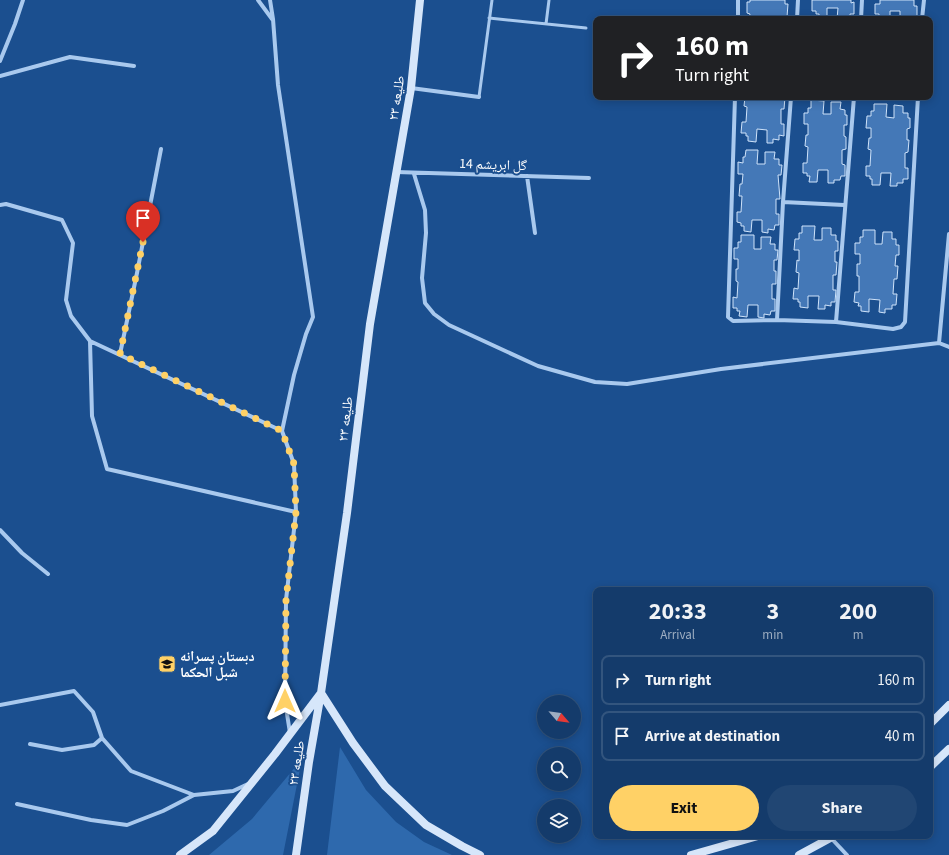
<!DOCTYPE html>
<meta charset="utf-8">
<style>
:root{--surface:#143b6b;--page:#214673;--text:#f1f3f6;--muted:#9dadc1;--line:#33557e;--accent:#ffd166}
body{margin:0;font-family:"Source Sans 3","Noto Naskh Arabic",sans-serif;background:var(--page);color:var(--text);height:100vh;display:flex;flex-direction:column;font-size:15px;white-space:nowrap}
*{box-sizing:border-box;margin:0}
p{font-size:13px;color:var(--muted)}
.icon{flex:none;width:22px;height:22px;fill:none;stroke:currentColor;stroke-width:2;stroke-linecap:round;stroke-linejoin:round}
.map{position:relative;flex:1;overflow:hidden}
.panel{position:absolute;left:593px;top:587px;width:340px;height:252px;display:flex;flex-direction:column;background:var(--surface);border-radius:8px;box-shadow:0 2px 10px #0003,0 0 0 1px var(--line)}
.panel>*{flex:none}
.hud{position:absolute;left:593px;top:16px;width:340px;height:84px;border-radius:8px;box-shadow:0 2px 10px #0003,0 0 0 1px var(--line);background:#202124;color:#fff;overflow:hidden}
.needle{width:26px;rotate:118deg}
.buttons{position:absolute;left:537px;top:695px;display:grid;gap:8px}
.buttons a{display:grid;place-items:center;width:44px;height:44px;border-radius:50%;background:var(--surface);box-shadow:0 2px 10px #0003,0 0 0 1px var(--line);font-size:20px}
.pin{position:absolute;display:grid;place-items:center;width:34px;height:34px;color:#fff;margin:-41px -17px;border-radius:50% 50% 50% 0;rotate:-45deg;box-shadow:0 0 4px #0007}
.pin .icon{rotate:45deg}
.me{position:absolute;width:44px;margin:-22px;rotate:0deg;stroke-linejoin:round;filter:drop-shadow(0 0 3px #0008)}
.turn{display:flex;align-items:center;gap:14px;height:84px;padding:0 16px;font-size:18px}
.turn .icon{width:52px;height:52px;stroke-width:2.5}
.turn b{display:block;font-size:28px;line-height:34px}
.eta{display:flex;justify-content:space-evenly;align-items:center;height:68px;text-align:center}
.eta b{font-size:24px;font-weight:700;line-height:28px}
.cta{display:flex;gap:8px;margin-top:auto;padding:8px 16px}
.cta a{flex:1;height:46px;border-radius:24px;background:var(--accent);color:#111;font-size:16px;font-weight:700;line-height:46px;text-align:center}
.cta a+a{background:var(--page);color:var(--text)}
ul{padding:0;list-style:none}
li{display:flex;align-items:center;gap:12px;height:50px;margin:0 8px 6px;padding:0 8px;border:2px solid var(--line);border-radius:8px}
li div{flex:1}
li b{display:block;font-size:15px}
li em{font-style:normal}
.map>svg:first-child{display:block}
</style>
<div class="map">
<svg width="949" height="855" viewBox="0 0 949 855">
<rect width="100%" height="100%" fill="#1b4f8f"/>
<path fill="#2e69ad" d="M340,747L366,790L396,822L424,842L452,855H327Z
M302,759L283,855H209L252,819Z"/>
<path fill="#4478b7" stroke="#cfe3fa" d="M750,0H785V4H788L787,17H784V19H749L750,14L747,13V2H750Z
M812,0H851V3L854,2V14H850V18L837,19L838,8H827V19H819V14H816V11H812Z
M880,0H914V6H917V17H913V19H900V11H890V19H882V17H879V14H875V4H880Z
M745,97H785L784,109H781V124H784V136L779,135V140L773,139V143H767V130L757,129L756,142L748,141V136H746V133H741L742,122H746L747,107L744,106Z
M811,100L824,101L823,114H831V102H841L840,109L845,110V115H847V125H844V136L846,137V149L842,150V164L845,165V176H841L840,180H834V183H828V170H818L817,182H809L810,176H807V173H803V163H807L808,147L805,146L806,135H808V124H804V113H808V108H811Z
M874,104H887L886,117L894,118V105L903,106V113H908V118H910V128L907,129V140H909L908,152L905,153V168H908V179H903V183H897V186H890L891,173H881L880,185H872V179H870V176H866V166H870L871,150L868,149L869,138H871V128H866L867,116H871V111H874Z
M746,150H758L757,164H765V152H775L774,159H779V165H782L781,175H778L780,199H776V214H779V225H775L774,230L768,229V233L762,232V220H752L751,232L744,231V226H741V223L737,222V212H741L742,196H739L740,184H742L743,174H738V162L743,163V157H745Z
M802,226H815L814,240H822V228H831V235H836V241H838V251H835V262H837L836,275H833V290H836L835,302H831V306L825,305V309H818L819,296H808V308L800,307V302H798V299H793L794,288L798,289L799,273L796,272L797,260L799,261V250H794L795,239H799V233H802Z
M863,230H875V244H882L883,232H892V239H896V245H899V255H896L895,266H898L897,279H894L893,294H897L896,305H892V309H885V313L879,312L880,300L869,299V312L861,311V306H858L859,303L854,302L855,292H859V276H857V264H860V254H855V243H860V237H863Z
M741,235H754V249H761V237H771L770,244H775V250H778L777,260H774V271H776V284H772V299H775V311H771L770,315L764,314V318L758,317V305H748L747,317L739,316L740,311H737V308H733V297L737,298L738,282L736,281V269H738V259H734V248H738V242H741Z"/>
<g fill="none" stroke-linecap="round" stroke-linejoin="round">
<path stroke="#a9c9ee" stroke-width="3" d="M489,18L586,28
M546,24L549,0
M479,97L492,0"/>
<path stroke="#a9c9ee" stroke-width="4" d="M258,0L272,19
M270,0L273,19L278,85L313,317L306,334L294,375L282,431L294,464L296,512L286,600L285,701L290,733
M738,19V0
M797,19L798,0
M861,19L862,0
M922,19L924,0
M0,61L15,24L23,0
M0,76L70,57L134,66
M411,88L479,97
M735,97L728,317L733,321L777,320L836,322L893,329L901,327L905,322L918,97
M396,172L589,178
M414,174L425,210L426,233L422,278L425,303L434,314L449,325L538,366L595,382L627,384L721,369L939,343L949,347
M527,176L535,233
M783,202L844,205
M0,205L6,204L62,220L73,243L66,300L71,316L90,341L282,431
M777,320L783,202L791,97
M836,322L854,97
M90,341L92,416L107,469L296,512
M939,343L949,234
M120,354L137,273L161,149
M0,530L22,553L48,574
M0,705L74,691L93,712L102,738L131,771L194,795L233,791L248,784
M30,744L62,750L94,745L102,738
M17,804L91,820L127,825L163,811L194,795
M831,838L847,855"/>
<path stroke="#d6e6fa" stroke-width="8" d="M930,724L949,705
M930,767L949,749
M180,855L213,831L275,754L321,693L353,743L385,786L426,825L462,846L480,855
M296,855L309,762L321,693L347,513L370,324L411,88L420,0
M691,855L758,836
M799,855L834,836"/>
</g>
<g fill="none" stroke-linecap="round" stroke-linejoin="round">
<path stroke="#ffd166" stroke-width="7" stroke-dasharray="0 12.6" d="M143,242L120,354L282,431L294,464L296,512L286,600L285,701"/>
</g>
<defs>
<symbol id="school-square" viewBox="-11 -11 22 22"><rect x="-9" y="-9" width="18" height="18" rx="4" fill="#ffd166" stroke="#1b4f8f"/><path d="M0-5L7-2L0 1L-7-2ZM-4 1L0 2.5L4 1V4Q0 6-4 4Z" fill="#111"/></symbol>
</defs>
<g fill-rule="evenodd">
<use href="#school-square" x="157" y="654" width="20" height="20"/>
</g>
<g text-anchor="middle" stroke-width="4" stroke-linejoin="round" paint-order="stroke">
<g font-size="14" fill="#fff" stroke="#1b4f8f">
<text transform="translate(396 98) rotate(-81)" y="5">طلیعه ۲۳</text>
<text transform="translate(493 164) rotate(2)" y="5">گل ابریشم 14</text>
<text transform="translate(345 419) rotate(-83)" y="5">طلیعه ۲۳</text>
<text transform="translate(296 763) rotate(-81)" y="5">طلیعه ۲۳</text>
</g>
<g font-size="14" font-weight="bold" fill="#fff" stroke="#1b4f8f" text-anchor="start">
<text x="180" y="661">دبستان پسرانه<tspan x="180" dy="16">شبل الحکما</tspan></text>
</g>
</g>
</svg>
<div class="buttons">
<a><svg class="needle" viewBox="-14 -14 28 28"><path d="M0-13l5 13h-10z" fill="#e53935"/><path d="M0 13l5-13h-10z" fill="#9dadc1"/></svg></a>
<a><svg class="icon" aria-label="search" viewBox="0 0 24 24"><circle cx="10" cy="10" r="6"/><path d="M15 15l6 6"/></svg></a>
<a><svg class="icon" aria-label="layers" viewBox="0 0 24 24"><path d="M12 4l9 5-9 5-9-5zM3 14l9 5 9-5"/></svg></a>
</div>
<div class="pin" style="left:143px;top:242px;background:#d93025"><svg class="icon" aria-label="arrive" viewBox="0 0 24 24"><path d="M6 21V4h12l-3 4 3 4H6"/></svg></div>
<svg class="me" style="left:285px;top:701px" viewBox="-20 -20 40 40"><path d="M0-17L14 15 0 8-14 15z" fill="#ffd166" stroke="#fff" stroke-width="4"/></svg>
<div class="hud">
<div class="turn"><svg class="icon" aria-label="right" viewBox="0 0 24 24"><path d="M7 20v-9h11M14 6l5 5-5 5"/></svg><div><b>160 m</b>Turn right</div></div>
</div>
<section class="panel">
<div class="eta">
<div><b>20:33</b><p>Arrival</p></div>
<div><b>3</b><p>min</p></div>
<div><b>200</b><p>m</p></div>
</div>
<ul>
<li><svg class="icon" aria-label="right" viewBox="0 0 24 24"><path d="M7 20v-9h11M14 6l5 5-5 5"/></svg><div><b>Turn right</b></div><em>160 m</em></li>
<li><svg class="icon" aria-label="arrive" viewBox="0 0 24 24"><path d="M6 21V4h12l-3 4 3 4H6"/></svg><div><b>Arrive at destination</b></div><em>40 m</em></li>
</ul>
<div class="cta"><a>Exit</a><a>Share</a></div>
</section>
</div>
